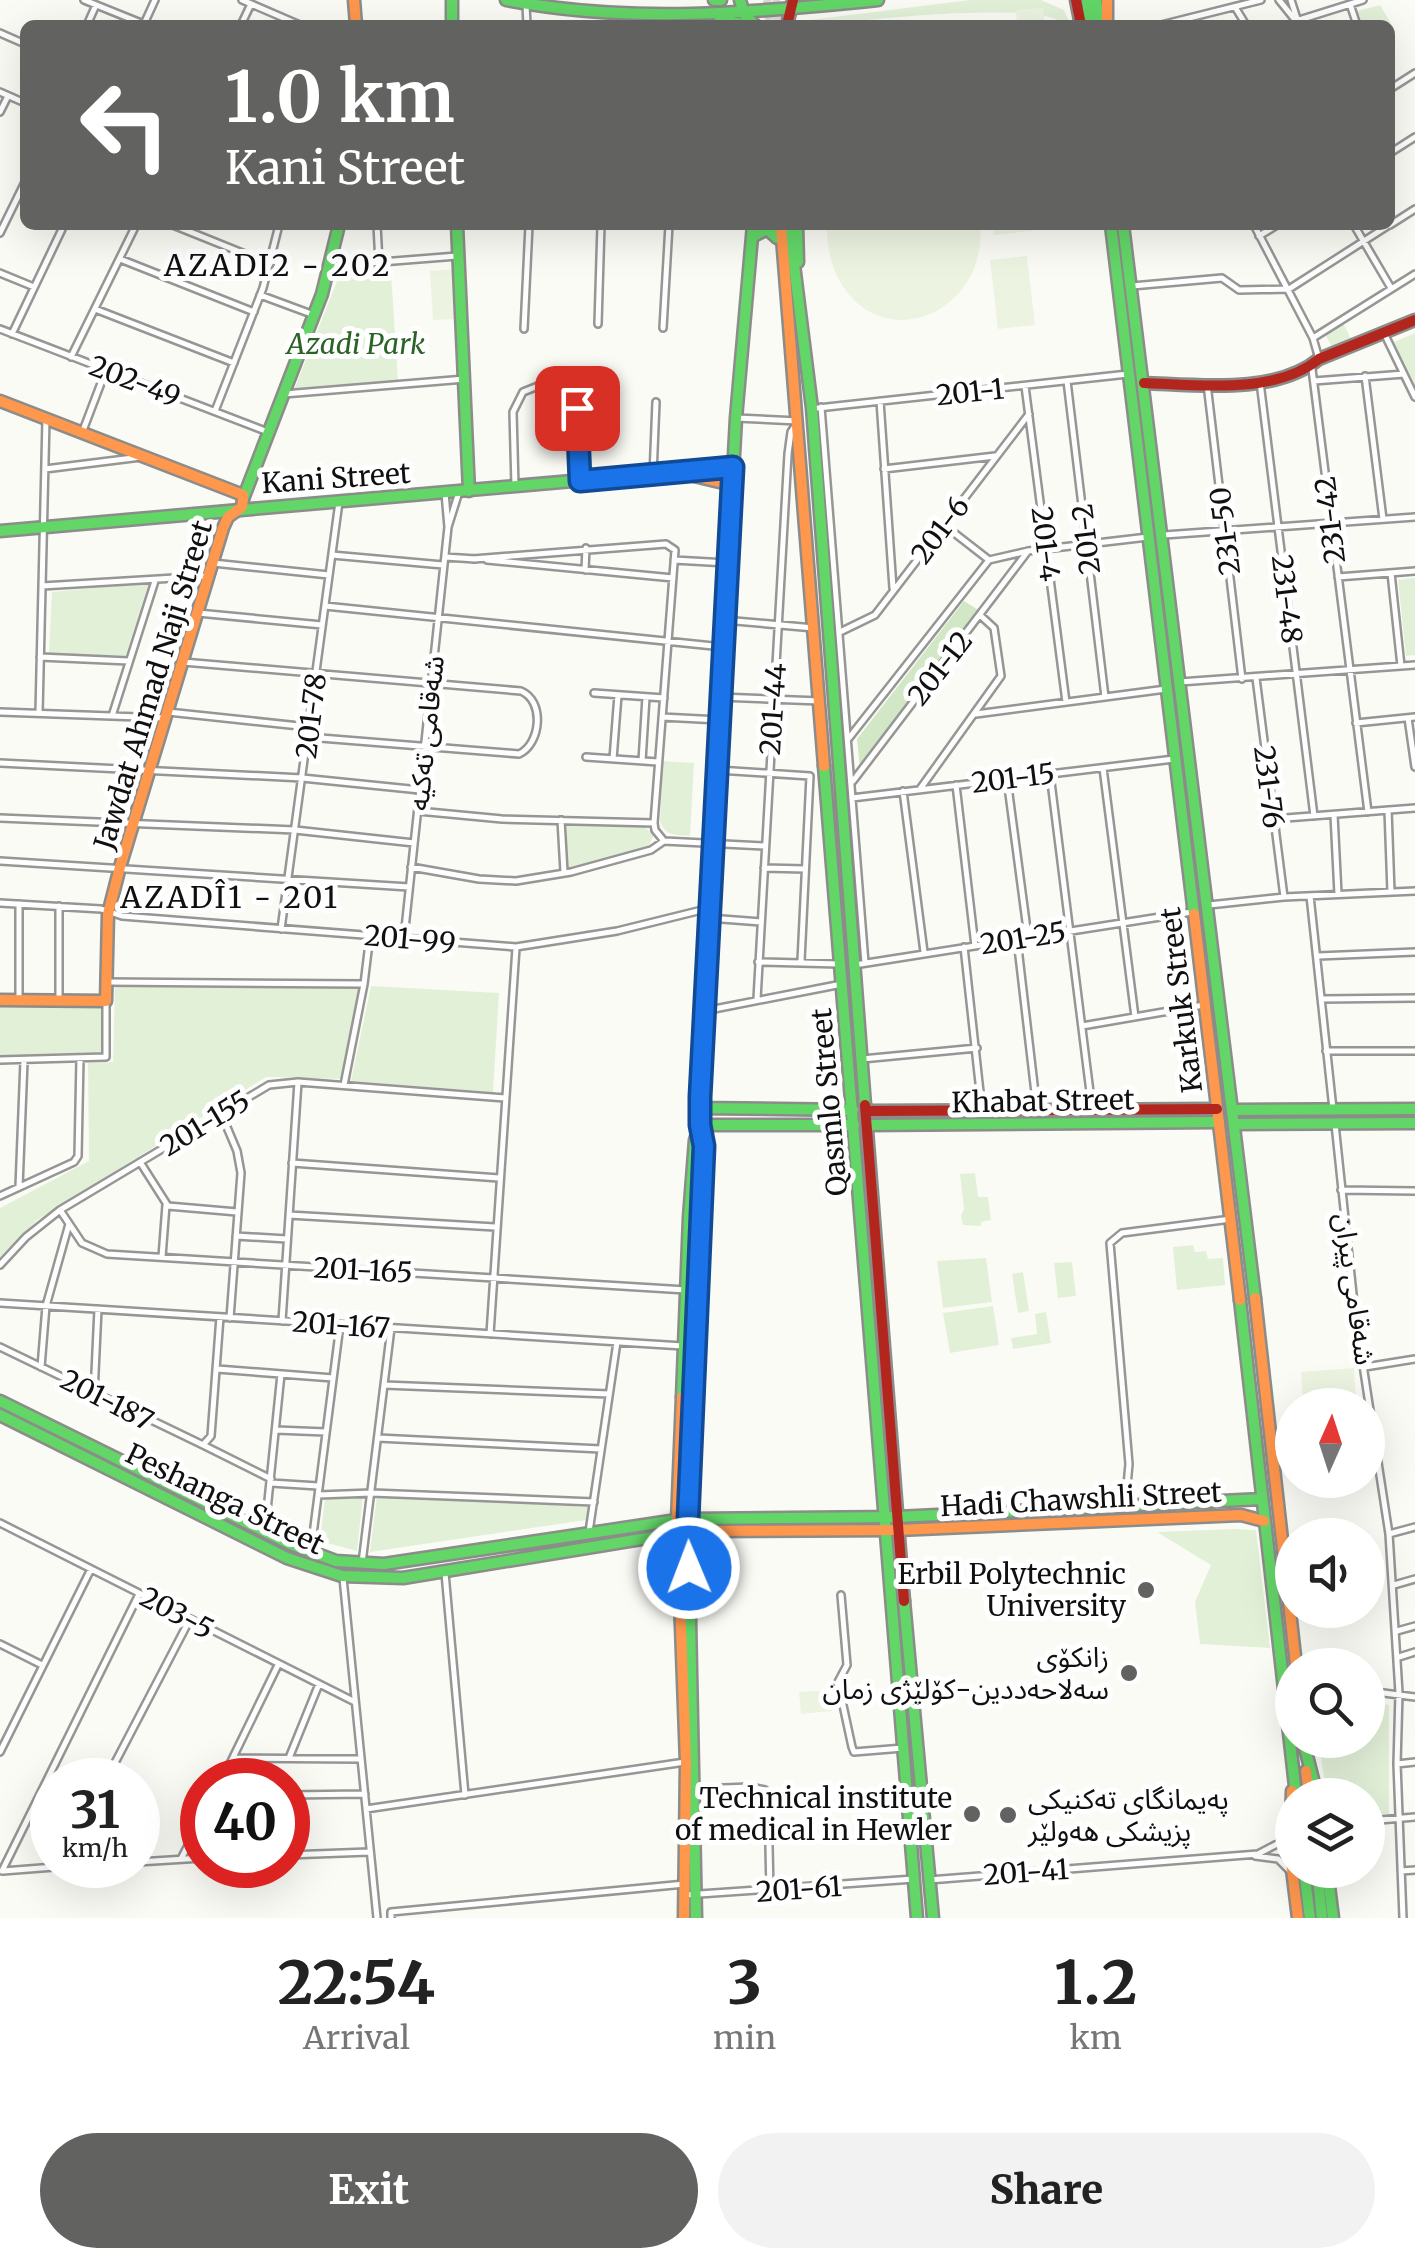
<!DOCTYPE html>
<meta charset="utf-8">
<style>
:root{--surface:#fff;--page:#f2f2f2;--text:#222;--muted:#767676;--accent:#626260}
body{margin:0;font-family:Merriweather,"Noto Sans Arabic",serif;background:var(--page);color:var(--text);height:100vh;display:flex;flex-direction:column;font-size:38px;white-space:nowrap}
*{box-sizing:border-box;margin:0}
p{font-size:32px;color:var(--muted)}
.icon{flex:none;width:55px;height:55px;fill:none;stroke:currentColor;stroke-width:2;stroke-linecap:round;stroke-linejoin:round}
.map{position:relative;height:1918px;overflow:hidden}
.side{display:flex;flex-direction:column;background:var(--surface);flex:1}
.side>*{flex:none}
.hud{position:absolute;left:20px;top:20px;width:1375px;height:210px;border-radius:15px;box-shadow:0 10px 40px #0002;background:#626260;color:#fff;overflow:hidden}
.needle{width:65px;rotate:3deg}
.fabs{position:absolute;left:1275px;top:1388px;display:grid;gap:20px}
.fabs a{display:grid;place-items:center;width:110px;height:110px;border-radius:50%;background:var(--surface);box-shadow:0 10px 40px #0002;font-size:50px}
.speed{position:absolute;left:30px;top:1758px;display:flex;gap:20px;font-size:50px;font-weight:700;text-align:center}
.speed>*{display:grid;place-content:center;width:130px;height:130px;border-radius:50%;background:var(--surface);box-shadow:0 10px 40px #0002;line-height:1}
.speed small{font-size:25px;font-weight:400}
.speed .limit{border:15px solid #d22;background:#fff;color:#111}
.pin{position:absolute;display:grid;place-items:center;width:85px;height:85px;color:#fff;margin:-42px;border-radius:20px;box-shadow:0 5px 15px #0006}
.me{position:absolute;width:110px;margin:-55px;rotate:359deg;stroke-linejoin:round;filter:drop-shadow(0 0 8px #0008)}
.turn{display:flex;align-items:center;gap:35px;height:210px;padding:0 40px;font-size:45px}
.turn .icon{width:130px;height:130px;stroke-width:2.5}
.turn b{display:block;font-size:70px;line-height:85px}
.eta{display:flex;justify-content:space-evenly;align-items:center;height:170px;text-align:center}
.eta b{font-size:60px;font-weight:800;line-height:70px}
.button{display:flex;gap:20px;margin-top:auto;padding:20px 40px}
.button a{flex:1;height:115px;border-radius:60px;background:var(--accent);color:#fff;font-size:40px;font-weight:800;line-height:115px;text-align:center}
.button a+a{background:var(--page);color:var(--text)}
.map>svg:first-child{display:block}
</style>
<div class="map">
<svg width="1415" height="1918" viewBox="0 0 1415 1918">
<rect width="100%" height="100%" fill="#fbfbf6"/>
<path fill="#e3f0d8" d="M970,0H1041L1064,10L1070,25H1064C1048,0 865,19 823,25H793L794,22Z
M1380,5L1396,32L1390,36V25H1363L1357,11Z
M391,273L398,381L294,390L339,276Z
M1343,323L1352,341L1333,349L1325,334Z
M1415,333V385L1394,342Z
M1415,578V655L1406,656L1398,580Z
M149,583L125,657L49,653L52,592Z
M663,761L694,763L690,836C675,835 665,836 660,821Z
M565,823L641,824L654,835L648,847L568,868Z
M363,985L342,1079L266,1077L37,1220L0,1259V1208L89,1161L88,1063L113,1062L115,986Z
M371,986L499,993L493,1092L351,1081Z
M0,1004L102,1007V1052L0,1056Z
M975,1173L978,1197H988L991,1220L981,1222V1226L963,1225L961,1216L964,1209L960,1174Z
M1193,1245L1195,1252L1206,1251L1208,1259L1223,1258L1225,1285L1177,1290L1173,1247Z
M986,1258L992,1302L943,1308L937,1261Z
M1072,1262L1076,1296L1058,1298L1054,1263Z
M1023,1272L1029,1311L1018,1313L1012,1274Z
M993,1306L999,1345L950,1353L943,1313Z
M1046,1312L1051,1343L1013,1349L1011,1338L1037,1334L1035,1314Z
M363,1495L357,1551L320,1541L325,1498Z
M377,1495L588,1507L586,1520L370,1552Z
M1233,1529L1256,1530L1270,1648L1200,1644L1195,1602L1211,1565L1157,1532Z
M1368,1702L1389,1705V1814L1368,1816V1795H1327L1318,1740H1368Z"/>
<path fill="#d2e7c6" d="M964,601L980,611L860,769L857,739Z"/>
<path fill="#ecf4e1" d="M1043,8L1045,25H1017L1016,10Z
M826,225H980C988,314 880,358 838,278C829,261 828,244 826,225Z
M993,225H1077V226L994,235Z
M1027,256L1035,325L998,329L990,260Z
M457,269L461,319L433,320L430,271Z
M1354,1368L1356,1396L1303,1400L1301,1372Z
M831,1690L832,1711L801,1714L799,1692Z"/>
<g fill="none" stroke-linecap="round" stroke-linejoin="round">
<path stroke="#d8d8d4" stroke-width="8" stroke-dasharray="8 4" stroke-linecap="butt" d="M767,0L770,25
M776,0L778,25"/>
<defs>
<path id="street" d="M84,0L146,25
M242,0L300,25
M1279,0L1296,21
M1291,0L1299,25
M1350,4L1357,25
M526,5L527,25
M1235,7L1246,25
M1296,21L1363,0
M144,24L155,0
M87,25L96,5
M241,25L251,4
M1161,25L1261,0
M0,33L25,44
M1390,89L1415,73
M0,92L25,103
M0,112L8,96
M1390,153L1415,137
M173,225L270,264
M377,225L379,263
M1254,225L1313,338L1319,359
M1354,225L1391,288
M1390,225L1415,209
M0,233L25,182
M1259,236L1277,225
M120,259L254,312
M331,266L457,256
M0,273L34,287
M1132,286L1222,278L1239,290L1289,289L1389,225
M260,295L314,315
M95,309L234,363
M598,324L601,225
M663,328L669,225
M0,329L268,432
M524,329L529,225
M1384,333L1415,397
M12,334L64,225
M1313,338L1415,274
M71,357L136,225
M1312,369L1368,812
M1365,376L1383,519
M1067,381L1105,697
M1314,381L1404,374
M1260,382L1314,816
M1207,384L1242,679
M1025,386L1066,702
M284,394L465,379
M880,401L893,588
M821,407L865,963
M818,408L1128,374
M215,411L263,288L279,225
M736,418L798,421L791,432L788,454L757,999
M82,433L106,370
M45,469L141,457
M884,469L995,456
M653,475L656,402
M515,487L513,412L523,392L543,384C589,390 579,446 581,481
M944,525L989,560
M448,527L459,492
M1164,535L1415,517
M332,555L443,565
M445,557L476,559
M473,559L666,544L675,550L654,823L655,830L664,841
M487,560L673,578
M674,560L727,563
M989,560L1028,551L1148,537
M213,563L329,575
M585,570L586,548
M1391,573L1401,666
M1338,577L1415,571
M42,586L208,576
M325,606L723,647
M198,613L322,625
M724,620L814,628
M840,632L875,615L1029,414
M40,657L129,661
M183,662L521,691C545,701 541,744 519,754L308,737
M1256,678L1284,897
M1180,682L1415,665
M594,693L664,698
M720,697L820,701
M0,712L167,718
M168,712L309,727
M39,713L46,419
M976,714L1166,689
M112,716L155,581
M662,717L719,720
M1408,718L1415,767
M1356,723L1415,717
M849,738L989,560
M586,757L658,762
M613,759L618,695
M642,761L646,697
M0,763L302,778L420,790
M1103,768L1135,1017
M718,770L810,776L801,961
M1050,774L1092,1108
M1007,779L1028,937
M853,781L1028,551
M956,785L975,946
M920,789L1001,676L994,628L981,616
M903,791L924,952
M852,798L1174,759
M1388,810L1391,892
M418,811L502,819L654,823
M1334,815L1338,894
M0,818L295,830L414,843
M1273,819L1415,808
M561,820L564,872
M0,861L409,887
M411,867L479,879L516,881L571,872L651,850L664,841L765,846
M764,868L805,869
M1310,896L1333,1109
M0,903L101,909L122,916L516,947L617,931L710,908
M19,904V1001
M1209,905L1284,897L1415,891
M59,906V1001
M709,918L761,922
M281,929L339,502
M404,938L448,527L445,493
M1017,939L1037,1110
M964,947L982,1110
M1318,956L1415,952
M758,962L840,964
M854,965L1192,912
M106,982L364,984
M1321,999L1415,998
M704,1011L842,984
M1082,1026L1204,1005
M1326,1051H1415
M862,1059L977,1048
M0,1060L106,1057V1001
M344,1085L364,984L370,935
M221,1113L237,1151L241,1173L230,1318
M1335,1124L1355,1313L1389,1534L1399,1693L1397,1764L1403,1918
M140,1162L168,1206L237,1212
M292,1163L499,1178
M19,1187L24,1061
M1341,1190L1415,1191
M0,1196L74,1162L78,1156L80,1058
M60,1210L82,1243L107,1254L686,1290
M289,1215L495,1227
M236,1236L287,1239
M162,1257L166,1205
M0,1265L26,1237L60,1210L269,1085L298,1082L505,1098
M0,1303L683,1346
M282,1321L298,1082
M490,1334L516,948
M0,1347L203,1445L211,1436L220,1317
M41,1367L46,1306L69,1224
M1365,1367L1415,1359
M217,1369L333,1378
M384,1385L609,1394
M94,1394L98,1309
M276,1430L326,1432
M378,1438L601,1449
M203,1445L271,1479
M271,1483L318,1486
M318,1495L372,1493L594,1502
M1125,1507L1129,1464L1110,1243L1122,1233L1231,1219
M0,1523L355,1702
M265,1530L281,1374
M589,1532L617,1342
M1389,1534L1415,1527
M311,1550L340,1325
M362,1563L391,1328
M445,1573L465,1795
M343,1578L377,1918
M1394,1585L1415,1579
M841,1595L847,1665L838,1682L852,1747L854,1752L903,1748
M1397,1631L1415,1626
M0,1644L42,1665
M1399,1657L1415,1652
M1368,1691L1415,1697
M0,1752L91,1569
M233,1758L360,1759
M289,1758L319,1684
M1397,1764L1415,1762
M106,1780L189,1621
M222,1780L278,1665
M695,1789L751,1787L765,1790L768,1801L770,1892
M288,1795L365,1794
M366,1809L685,1762
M1368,1821L1415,1817
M288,1855L369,1852
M1255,1856L1278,1859L1289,1870
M181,1859L202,1818
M138,1862L202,1858
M2,1871L139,1594
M3,1871L80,1865
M1401,1871L1415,1870
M929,1880L1258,1854L1279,1843L1288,1827
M685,1895L914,1879
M391,1918V1912L685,1884"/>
<path id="fast" d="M452,0V25
M506,0C630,24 753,13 878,0
M714,0H721
M740,0L744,14L755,25
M1087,0L1090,25
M1096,0L1099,25
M720,20L747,25
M457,225L469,491
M789,225L812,408L865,1105
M797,225L798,262
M1111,225L1194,914
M1123,225L1255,1298
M752,237L767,229L777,238
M243,499L322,294L339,225
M0,531L733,467
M722,674L736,418L753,225
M824,766L917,1918
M700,1108L853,1110
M1233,1110L1415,1109
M1235,1124L1415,1123
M700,1125H854
M868,1125L1219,1122
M1240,1300L1296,1795
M682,1397L689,1217L695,1140L700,1125
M0,1401L288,1543L336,1561L384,1564L677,1520
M0,1415L287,1558L342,1576L403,1578L678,1533
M688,1519L897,1517L1262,1499
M904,1601L933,1918
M1303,1740L1317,1795
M1304,1870L1310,1918
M1317,1870L1322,1918
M1327,1870L1333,1918
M696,1918L688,1519L704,1145L700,1125L702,1051"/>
<path id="slow" d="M354,0L356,25
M1107,0V25
M781,225L824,766
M0,401L243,495
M694,476L732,485
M1194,914L1240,1300
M0,1000L106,1001L108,914L120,867L223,528L228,517L242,507L243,499
M702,1051L722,674
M1255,1298L1296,1665
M682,1397L677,1520L686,1762L684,1918
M688,1531L898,1530L1241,1515L1264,1521
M1306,1771L1309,1795
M1292,1791L1290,1853L1298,1918"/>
<path id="jam" d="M1076,0L1081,25
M787,25L793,0
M1144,383C1198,385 1275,395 1319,359L1415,320
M865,1105L904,1601
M867,1111L1217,1109"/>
</defs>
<use href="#street" stroke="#969694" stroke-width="10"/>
<use href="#fast" stroke="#8c8c8a" stroke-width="15"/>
<use href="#slow" stroke="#8c8c8a" stroke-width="15"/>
<use href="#jam" stroke="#8c8c8a" stroke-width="15"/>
<use href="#street" stroke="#fefefe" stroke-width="5"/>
<use href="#fast" stroke="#63d668" stroke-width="10"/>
<use href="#slow" stroke="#ff974d" stroke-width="10"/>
<use href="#jam" stroke="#b3261e" stroke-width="10"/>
</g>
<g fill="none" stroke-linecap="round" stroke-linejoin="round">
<defs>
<path id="route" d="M577,408L580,481L733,467L700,1097V1125L704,1146L688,1519L689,1568"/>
</defs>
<use href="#route" stroke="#114b97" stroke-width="25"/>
<use href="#route" stroke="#1a73e8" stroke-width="18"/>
</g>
<g fill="#626260" stroke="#fff" stroke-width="4">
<circle cx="1146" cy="1590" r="10"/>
<circle cx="1129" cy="1673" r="10"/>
<circle cx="972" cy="1814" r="10"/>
<circle cx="1008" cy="1815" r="10"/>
</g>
<g text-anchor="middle" stroke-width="10" stroke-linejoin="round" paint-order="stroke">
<g font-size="28" font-style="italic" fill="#2a6324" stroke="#fff">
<text x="356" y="354">Azadi Park</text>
</g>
<g font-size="28" fill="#101010" stroke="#fff">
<text transform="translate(135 381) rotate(21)" y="10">202-49</text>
<text transform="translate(970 392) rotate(-6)" y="10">201-1</text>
<text transform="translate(336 478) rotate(-4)" y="10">Kani Street</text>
<text transform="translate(1330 520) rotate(-97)" y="10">231-42</text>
<text transform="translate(940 530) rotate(-53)" y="10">201-6</text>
<text transform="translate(1225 531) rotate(-97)" y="10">231-50</text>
<text transform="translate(1086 539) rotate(-97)" y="10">201-2</text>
<text transform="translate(1046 544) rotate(83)" y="10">201-4</text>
<text transform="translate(1287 599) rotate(83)" y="10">231-48</text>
<text transform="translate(940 668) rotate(-52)" y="10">201-12</text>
<text transform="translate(153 685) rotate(-73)" y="10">Jawdat Ahmad Naji Street</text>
<text transform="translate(773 709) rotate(-86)" y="10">201-44</text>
<text transform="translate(311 716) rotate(-83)" y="10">201-78</text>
<text transform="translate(426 733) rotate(-84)" y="10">شەقامی تەکیە</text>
<text transform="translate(1013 778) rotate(-7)" y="10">201-15</text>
<text transform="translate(1269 787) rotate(83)" y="10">231-76</text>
<text transform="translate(1023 938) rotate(-9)" y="10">201-25</text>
<text transform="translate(410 939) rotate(5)" y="10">201-99</text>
<text transform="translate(1181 1000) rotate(-97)" y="10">Karkuk Street</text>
<text transform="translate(1043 1101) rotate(-1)" y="10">Khabat Street</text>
<text transform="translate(829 1102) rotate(-95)" y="10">Qasmlo Street</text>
<text transform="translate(205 1123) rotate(-31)" y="10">201-155</text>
<text transform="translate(363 1270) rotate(3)" y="10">201-165</text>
<text transform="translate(1355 1289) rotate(82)" y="10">شەقامی پیران</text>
<text transform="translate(341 1325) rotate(4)" y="10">201-167</text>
<text transform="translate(107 1400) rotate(27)" y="10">201-187</text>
<text transform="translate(225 1499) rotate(26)" y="10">Peshanga Street</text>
<text transform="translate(1081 1499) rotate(-3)" y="10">Hadi Chawshli Street</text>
<text transform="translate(177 1613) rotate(28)" y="10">203-5</text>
<text transform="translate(1026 1872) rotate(-4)" y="10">201-41</text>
<text transform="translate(799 1889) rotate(-4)" y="10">201-61</text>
</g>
<g font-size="28" fill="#101010" stroke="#fff" text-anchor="end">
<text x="1126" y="1584">Erbil Polytechnic<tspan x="1126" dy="32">University</tspan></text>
<text x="1109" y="1667">زانکۆی<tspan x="1109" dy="32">سەلاحەددین-کۆلێژی زمان</tspan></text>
<text x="952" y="1808">Technical institute<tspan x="952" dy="32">of medical in Hewler</tspan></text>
<text x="1028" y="1809" text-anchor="start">پەیمانگای تەکنیکی<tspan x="1028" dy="32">پزیشکی هەولێر</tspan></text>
</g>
<g font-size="30" letter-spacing="2.5" fill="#101010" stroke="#fff">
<text x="278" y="276">AZADI2 - 202</text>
<text x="230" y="908">AZADÎ1 - 201</text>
</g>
</g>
</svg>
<div class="fabs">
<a><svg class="needle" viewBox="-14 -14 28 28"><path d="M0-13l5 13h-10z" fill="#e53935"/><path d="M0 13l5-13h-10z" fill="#767676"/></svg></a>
<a><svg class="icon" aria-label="sound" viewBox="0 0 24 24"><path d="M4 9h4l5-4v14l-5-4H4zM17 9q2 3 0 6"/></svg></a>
<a><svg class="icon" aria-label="search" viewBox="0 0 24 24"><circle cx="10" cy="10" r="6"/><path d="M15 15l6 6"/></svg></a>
<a><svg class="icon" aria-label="layers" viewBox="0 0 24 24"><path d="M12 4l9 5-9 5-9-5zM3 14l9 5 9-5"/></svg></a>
</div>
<div class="speed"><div>31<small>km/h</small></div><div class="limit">40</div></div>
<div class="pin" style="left:577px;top:408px;background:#d93025"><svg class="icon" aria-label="arrive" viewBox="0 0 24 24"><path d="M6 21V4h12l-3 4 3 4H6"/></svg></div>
<svg class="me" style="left:689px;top:1568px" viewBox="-20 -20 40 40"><circle r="17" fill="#1a73e8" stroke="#fff" stroke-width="3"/><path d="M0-11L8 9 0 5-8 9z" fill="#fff"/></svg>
<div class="hud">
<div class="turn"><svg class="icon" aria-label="left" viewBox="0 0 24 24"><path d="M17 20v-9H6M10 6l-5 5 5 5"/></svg><div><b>1.0 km</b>Kani Street</div></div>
</div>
</div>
<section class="side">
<div class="eta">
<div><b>22:54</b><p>Arrival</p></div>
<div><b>3</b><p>min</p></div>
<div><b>1.2</b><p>km</p></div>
</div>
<div class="button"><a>Exit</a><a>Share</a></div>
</section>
